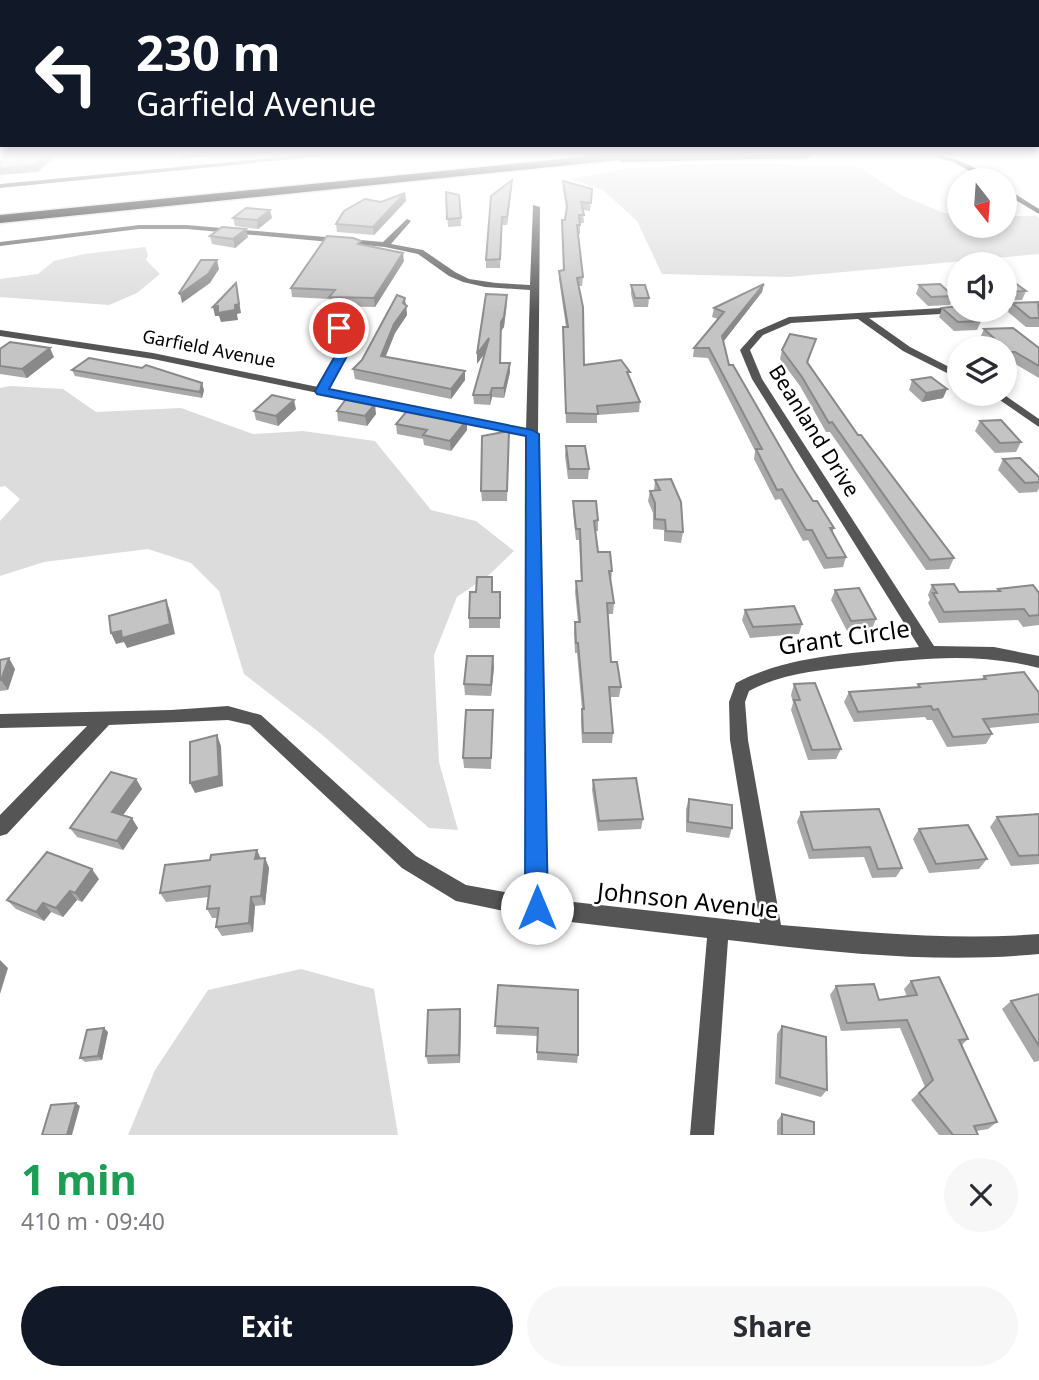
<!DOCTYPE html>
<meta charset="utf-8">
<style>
:root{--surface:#fff;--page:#f7f7f7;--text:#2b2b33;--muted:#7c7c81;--accent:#111827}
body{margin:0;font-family:"Noto Sans",sans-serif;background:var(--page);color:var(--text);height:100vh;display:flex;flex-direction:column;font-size:26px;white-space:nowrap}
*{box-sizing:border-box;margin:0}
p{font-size:23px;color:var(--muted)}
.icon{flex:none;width:38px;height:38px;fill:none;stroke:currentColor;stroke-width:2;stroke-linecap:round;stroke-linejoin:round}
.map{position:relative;height:1135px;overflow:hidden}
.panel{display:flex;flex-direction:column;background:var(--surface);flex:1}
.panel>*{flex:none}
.hud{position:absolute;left:0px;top:0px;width:1040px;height:147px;box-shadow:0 4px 10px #0003;background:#111827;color:#fff;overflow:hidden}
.needle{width:46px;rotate:163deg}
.fabs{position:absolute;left:947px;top:168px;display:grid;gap:14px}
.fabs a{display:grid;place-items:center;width:70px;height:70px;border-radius:50%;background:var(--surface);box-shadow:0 4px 10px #0003;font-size:35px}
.pin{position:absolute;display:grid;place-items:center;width:60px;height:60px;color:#fff;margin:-30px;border:4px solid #fff;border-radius:50%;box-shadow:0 2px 7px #0007}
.me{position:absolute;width:77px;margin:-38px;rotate:0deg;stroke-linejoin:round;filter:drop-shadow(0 0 5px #0008)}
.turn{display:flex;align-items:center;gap:24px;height:147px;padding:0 21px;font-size:32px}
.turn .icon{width:91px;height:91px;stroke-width:2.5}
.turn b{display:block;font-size:49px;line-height:60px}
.round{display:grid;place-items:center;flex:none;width:74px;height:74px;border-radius:37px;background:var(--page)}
.summary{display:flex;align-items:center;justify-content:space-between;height:119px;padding:0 21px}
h1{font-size:42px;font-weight:700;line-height:52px;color:#1e9e55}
.button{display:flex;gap:14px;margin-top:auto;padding:14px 21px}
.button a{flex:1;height:80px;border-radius:42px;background:var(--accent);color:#fff;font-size:28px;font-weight:700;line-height:80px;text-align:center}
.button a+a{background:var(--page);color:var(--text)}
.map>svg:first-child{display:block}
</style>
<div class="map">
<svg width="1039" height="1135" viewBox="0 0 1039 1135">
<rect width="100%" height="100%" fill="#fff"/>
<path fill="#dcdcdc" d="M715,163L857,166L905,197L944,213L959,215V226H1004L1005,216H1036L1039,218V254L789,277L662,274L637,221L603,190L570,179L629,168Z
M145,247L148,255L146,260L160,274L137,293L109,305L0,297V279L38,274L54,261L84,254Z
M10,386L63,389L96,412L181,408L253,434L303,431L375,441L431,510L476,521L514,551L490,574L457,597L434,655L439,762L458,830L429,828L320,733L244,674L219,591L191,563L148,549L44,562L0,576V521L20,499L5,486L0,487V388Z
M301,969L374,989L398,1135H128L155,1070L208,990Z"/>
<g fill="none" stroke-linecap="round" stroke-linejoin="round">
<defs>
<path id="highway" d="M602,155H812L807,158L623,162L619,160L0,223V215Z"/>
</defs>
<use href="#highway" stroke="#dbdbdb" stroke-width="3"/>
<path fill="#555" fill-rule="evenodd" d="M303,155H333L0,188V184Z
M533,205L540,207L538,434L547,899L760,923L730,740L729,702L736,683C791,654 858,653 919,647L752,379L740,350L757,331L789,317L959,307V310H964L959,313L869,318L910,347L959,372V379L903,351L858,319L791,323L763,335L750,350L762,379L934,646L994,647L1039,656V668C978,652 919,658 858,666C820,670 783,673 749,691L745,702L748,740L781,925C867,932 953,941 1039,934V954C936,964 830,952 728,940L714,1135H690L707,938L537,918L456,901L402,868L250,725L228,720L109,725L7,834L0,836V815L87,726L0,728V714L171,710L228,706L261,715L416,856L466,885L527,896L526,436L153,359L0,336V330L153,353L318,387L336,356L338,333L313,320L311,318L316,315L342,326L348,333L346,356L328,389L526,429L530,290L485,287L463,282L449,276L418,254L385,247L187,229H139L0,246V242L139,225H187L383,242L407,219L411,221L391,244L423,250L455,272L469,279L496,283L530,285Z
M1039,302V308L1004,310V304Z
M991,394H1003L1039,419V427Z"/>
<path fill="#222" fill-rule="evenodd" d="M930,155C953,155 976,167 994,180H985L955,163Z
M1004,187L1039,209V214L1004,193Z"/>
<use href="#highway" fill="#000" fill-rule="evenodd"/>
</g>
<path fill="#a9a9a9" d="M512,180L507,225H502L500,268H486V260Z
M563,181L592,189L590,211L583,210L584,223H580V234H578L583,277L582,286H579L584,365L629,377L640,402L639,412L597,415V423H566L563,336V327H566L559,279V271L564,270L562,220H565L567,211L563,189Z
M446,192L459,195L461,226L448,227Z
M405,193L406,201L374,235L337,232L336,224L381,202Z
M233,218H272L258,229L235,226Z
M210,236L248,237L235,248L212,244Z
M361,245L404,261L375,307L331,306L329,299L292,297L291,288Z
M1004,280L1026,291L1022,300L1004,301Z
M764,284L762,292L723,342L729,365L794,471L813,501L834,528L832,533L846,557L843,567L824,569L808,540L803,541L780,499L775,500L754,459L755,451L708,358L693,357L694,348L718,319L712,317L714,308Z
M631,285L649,298L648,307H634L631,294Z
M919,285L953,296L950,305L928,306L916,294Z
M1039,302V327H1026L1008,312L1012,303Z
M507,304L504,327L501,331V363L510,372L504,398L492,397L490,405L474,404L473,395L485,353L477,364Z
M406,305L407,315L395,333L385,357L465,371V380L451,399L355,379L353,369L362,360Z
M942,308L981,321L977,330L954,331L939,317Z
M984,329L1039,348V378L1010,361L1005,362L1004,348H991L980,338Z
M816,339L808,363L858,435L954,558L949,569L926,570L830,432H826L800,386L780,359L782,350Z
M0,349L54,357L27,378L0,374Z
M72,370L204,390L202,398L75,376Z
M912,380L947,389L943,398L922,402L909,390Z
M296,409L278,426L256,420L254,411Z
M337,411L376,414L367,426L338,421Z
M980,421L1021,442L1016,452L995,453L975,431Z
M396,424L467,430L451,451L424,445L423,439L397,434Z
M509,431L507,501H482L481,491Z
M566,446L589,469L588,479H568L565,456Z
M1003,459L1039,477V488L1037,492L1019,493L998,470Z
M655,480L683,532L681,543L664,541V530L653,529V513L648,501L650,491H654Z
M573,501L598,520V531H595L598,552L612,571L611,582L614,603L613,614H608L611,662L621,687L619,697H610L613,733L612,743H582L581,719L582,709L577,653H575L574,633L575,622H578L575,592L576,581H581L579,540H576L573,512Z
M932,585L959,592L997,591L998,589L1039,593V625L1023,627L1018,620L939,623L928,603L930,600L928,595Z
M835,590L876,619L872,629L847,631L831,600Z
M493,592H500V628H469V618Z
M745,610L802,624L799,634L750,638L742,620Z
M0,660L15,669L8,690L0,691Z
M494,667L491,696L465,695L464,684Z
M984,676L1039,693V723L989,728L992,734L986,744L947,747L932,720H927L925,717L854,722L844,702L849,692L917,687L918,684L982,679Z
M794,684L841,749L836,759L808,760L791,710L793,703L791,695Z
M493,710L491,769L464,768L463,758Z
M136,779L142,789L123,815L138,828L123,850L77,837L70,828Z
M593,780L643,819L641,829L598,831L592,790Z
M689,799L732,828L729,838L686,832V809Z
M879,809L902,868L896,877L872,878L864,857L809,859L797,822L801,812Z
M1039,814V864L1011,866L990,827L997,817Z
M919,829L987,859L979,869L929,873L913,839Z
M257,850L260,859L265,858L269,868L265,905L255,906L253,932L222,936L216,927L218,918H212L207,909L209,897L166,902L160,893L210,860Z
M99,879L82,902L77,900L63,917L51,912L44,921L16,909L7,900Z
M911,981L968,1039L962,1045L997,1122L988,1129L976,1131L978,1135H939L911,1100L925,1087L900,1028L841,1031L830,995L836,986L879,1000L907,997L904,989Z
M498,985L578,1055L577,1063L537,1060V1036L496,1034Z
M1039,994V1061L1034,1062L1002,1009L1011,1001Z
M461,1017L460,1063L428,1064L426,1056Z
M782,1026L827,1090L821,1097L775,1084L777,1034Z
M108,1032L102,1060L85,1062L80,1058Z
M782,1114L814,1135H777V1121Z"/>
<path fill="#898989" d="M46,155H56L38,172L0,175V168Z
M178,155H220L179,159Z
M512,180V187L507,225V217Z
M405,193L406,201L374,235L373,227Z
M270,210L272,218L258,229L257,220Z
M246,229L248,237L235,248L233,239Z
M403,253L404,261L375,307L374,298Z
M217,260L219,269L210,283L182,303L180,294Z
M236,283L241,313L237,314L238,320L221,322L219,316H215L213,307L235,305Z
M764,284L762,292L720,346L722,336Z
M507,295L504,327L501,331V322Z
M405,298L407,315L395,333L382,366L381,356Z
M489,338V347L477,364V354Z
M50,348L54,357L27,378L22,369Z
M510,363V372L504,398V388Z
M465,371V380L451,399V389Z
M202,383L204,390L202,398L200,392Z
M492,388V397L490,405V395Z
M947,389L943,398L922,402L926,393Z
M294,400L296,409L278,426L276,416Z
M375,404L376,414L367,426L365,416Z
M467,420V430L451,451L450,441Z
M166,600L170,611L175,634L127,648L124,642L116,644L111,633L121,631Z
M493,656L494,667L491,696V685Z
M9,658L15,669L8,690L1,680Z
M217,735L221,746L223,786L195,793L190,783Z
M136,779L142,789L118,822L112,812Z
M132,818L138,828L123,850L117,841Z
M257,850L261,859H255Z
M265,858L269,868L265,905L261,896Z
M92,869L99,879L82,902L75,893Z
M70,891L77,900L63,917L56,908Z
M251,897L255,906L253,932L249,923Z
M43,903L51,912L44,921L36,912Z
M0,960L8,968L0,994Z
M460,1009L461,1017L460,1063L459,1055Z
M104,1028L108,1032L102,1060L98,1056Z
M76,1103L80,1106L72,1135H67Z"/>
<path fill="#c4c4c4" stroke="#898989" stroke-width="2" d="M9,155H46L35,165L0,168V162Z
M512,180L507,217H502L500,259L486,260L491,196Z
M563,181L592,189L591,203L581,202L584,215H579L580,225H577L583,277L577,278L583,307L584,365L621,360L630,372H627L640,402L597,406L598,414L566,413L563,327H568L559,271L564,270L562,220H565L567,206Z
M446,192L459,195L461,218L447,219Z
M405,193L373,227L336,224L344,211L365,199L381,202Z
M246,208L270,210L257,220L233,218Z
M222,227L246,229L233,239L210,236Z
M327,236L353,238L361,241L358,244L403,253L374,298L329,297L335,290L291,288Z
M201,260H217L208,274L180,294L179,293Z
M1004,280H1011L1026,291L1008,292L1005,298Z
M236,283L239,304L235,305V310L218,313V306L213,307Z
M764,284L722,336L729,365H733L794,471L813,501H817L834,528H830L846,557L827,558L812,530H806L782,489L777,490L756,449H762L709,348H694L724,312L714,308Z
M940,284L953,296L931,297L919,285Z
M631,285H645L649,298H635Z
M486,294L507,295L504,317L501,322L500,363H510L504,388H492L490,395H473L489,338L477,354Z
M397,295L405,298L403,303L407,306L394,324L381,356L465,371L451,389L353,369L362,360Z
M1038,302L1039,318H1030L1012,303Z
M959,306V310H968L981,321L958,322L942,308Z
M1013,328L1039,348V366L1015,352H1009L984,329Z
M790,334L816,339L807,362L858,435H861L954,558L930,560L832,422L829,423L802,377L782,350Z
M10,342L50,348L22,369L0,366V349Z
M89,358L142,368L146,365L202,383L200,392L72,370Z
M931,377L947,389L926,393L912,380Z
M272,395L294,400L276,416L254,411Z
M346,399L375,404L365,416L337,411Z
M407,411L467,420L450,441L423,435L427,430L396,424Z
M1001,420L1021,442L1000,443L980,421Z
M509,431L507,491H481L482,436Z
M566,446H585L589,469H569Z
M1020,458L1039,477V482L1025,483L1003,459Z
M671,479L681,502L683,532L666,531L665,520L655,519V503L650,491L660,490L655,480Z
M573,501H596L598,520L594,521L598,552H610L612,571H609L614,603H607L611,662H617L621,687H609L613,733H583L582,709H584L578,643H576L575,622H580L576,581H582L580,529H576Z
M477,577H492V592H500V618H469L470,592H476Z
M954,584L959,592L1000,591L998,589L1033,585L1039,593V615L1029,616L1024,609L944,612L933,593H937L932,585Z
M859,588L876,619L851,621L835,590Z
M166,600L170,624L122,638L121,631L111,633L109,616Z
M794,606L802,624L753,627L745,610Z
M467,656H493L491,685L464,684Z
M9,658L1,680H0V660Z
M1024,672L1039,693V714L983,719L992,734L953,737L938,709L933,710L931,706L858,712L849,692L920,687L918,684L986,679L984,676Z
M815,683L841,749L812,750L794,700H800L794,684Z
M466,710H493L491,758H463Z
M217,735L219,776L190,783V742Z
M111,772L136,779L112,812L132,818L117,841L70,828Z
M636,778L643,819L599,821L593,780Z
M689,799L732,805V828L688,822Z
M879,809L902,868L878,869L870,847L813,850L801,812Z
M1039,814V855L1019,856L997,817Z
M968,825L987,859L936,864L919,829Z
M257,850L255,859L265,858L261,896L251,897L249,923L216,927L219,908L207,909L210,886L160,893L165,865L210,860L211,855Z
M47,852L92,869L75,893L70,891L56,908L43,903L36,912L7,900Z
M939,977L968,1039L959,1040L997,1122L974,1126L978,1135H953L919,1093L933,1080L907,1020L847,1023L836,986L874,984L879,1000L917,995L911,981Z
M498,985L578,990V1055L537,1052L538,1028L495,1026Z
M1039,994V1046L1011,1001Z
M460,1009L459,1055L426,1056L428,1010Z
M782,1026L826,1037L827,1090L780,1077Z
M104,1028L98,1056L80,1058L87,1030Z
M76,1103L67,1135H42L51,1105Z
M782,1114L814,1122V1135H782Z"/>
<linearGradient id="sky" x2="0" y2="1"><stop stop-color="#8cadcc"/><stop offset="0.49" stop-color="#fff"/><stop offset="1" stop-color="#fff" stop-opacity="0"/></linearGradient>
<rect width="1039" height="314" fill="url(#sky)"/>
<path fill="#1a73e8" stroke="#114b97" stroke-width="2" d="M339,325L349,334L347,356L329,389L532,430L539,434L548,908L545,915L537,919L529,915L525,908L526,436L317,394L315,391L335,356L338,334L334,328Z"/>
<g text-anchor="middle" stroke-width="5" stroke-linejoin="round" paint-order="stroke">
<g font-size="18" fill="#000" stroke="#fff">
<text transform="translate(209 349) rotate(11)" y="6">Garfield Avenue</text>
</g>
<g font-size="21" fill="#000" stroke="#fff">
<text transform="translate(814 431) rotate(58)" y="7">Beanland Drive</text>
</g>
<g font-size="24" fill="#000" stroke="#fff">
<text transform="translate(844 638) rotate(-8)" y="8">Grant Circle</text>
<text transform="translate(688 901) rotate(6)" y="8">Johnson Avenue</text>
</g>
</g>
</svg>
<div class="fabs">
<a><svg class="needle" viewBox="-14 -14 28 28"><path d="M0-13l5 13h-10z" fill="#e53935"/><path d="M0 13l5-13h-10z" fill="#7c7c81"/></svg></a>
<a><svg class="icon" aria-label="sound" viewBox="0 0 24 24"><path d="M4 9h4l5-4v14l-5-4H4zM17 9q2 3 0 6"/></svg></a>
<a><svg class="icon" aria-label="layers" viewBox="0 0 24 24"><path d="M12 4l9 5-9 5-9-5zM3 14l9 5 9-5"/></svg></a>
</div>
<div class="pin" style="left:339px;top:328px;background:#d93025"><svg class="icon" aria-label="arrive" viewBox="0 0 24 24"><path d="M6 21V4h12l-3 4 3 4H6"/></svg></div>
<svg class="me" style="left:537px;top:908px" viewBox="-20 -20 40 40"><circle r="19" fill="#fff"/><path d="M0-13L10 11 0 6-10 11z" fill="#1a73e8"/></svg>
<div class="hud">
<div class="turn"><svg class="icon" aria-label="left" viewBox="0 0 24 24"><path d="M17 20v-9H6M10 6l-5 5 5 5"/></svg><div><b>230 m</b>Garfield Avenue</div></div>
</div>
</div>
<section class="panel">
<div class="summary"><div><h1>1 min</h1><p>410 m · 09:40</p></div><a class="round"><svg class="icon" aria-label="close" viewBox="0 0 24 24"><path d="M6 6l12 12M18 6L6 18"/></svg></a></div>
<div class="button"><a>Exit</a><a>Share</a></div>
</section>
